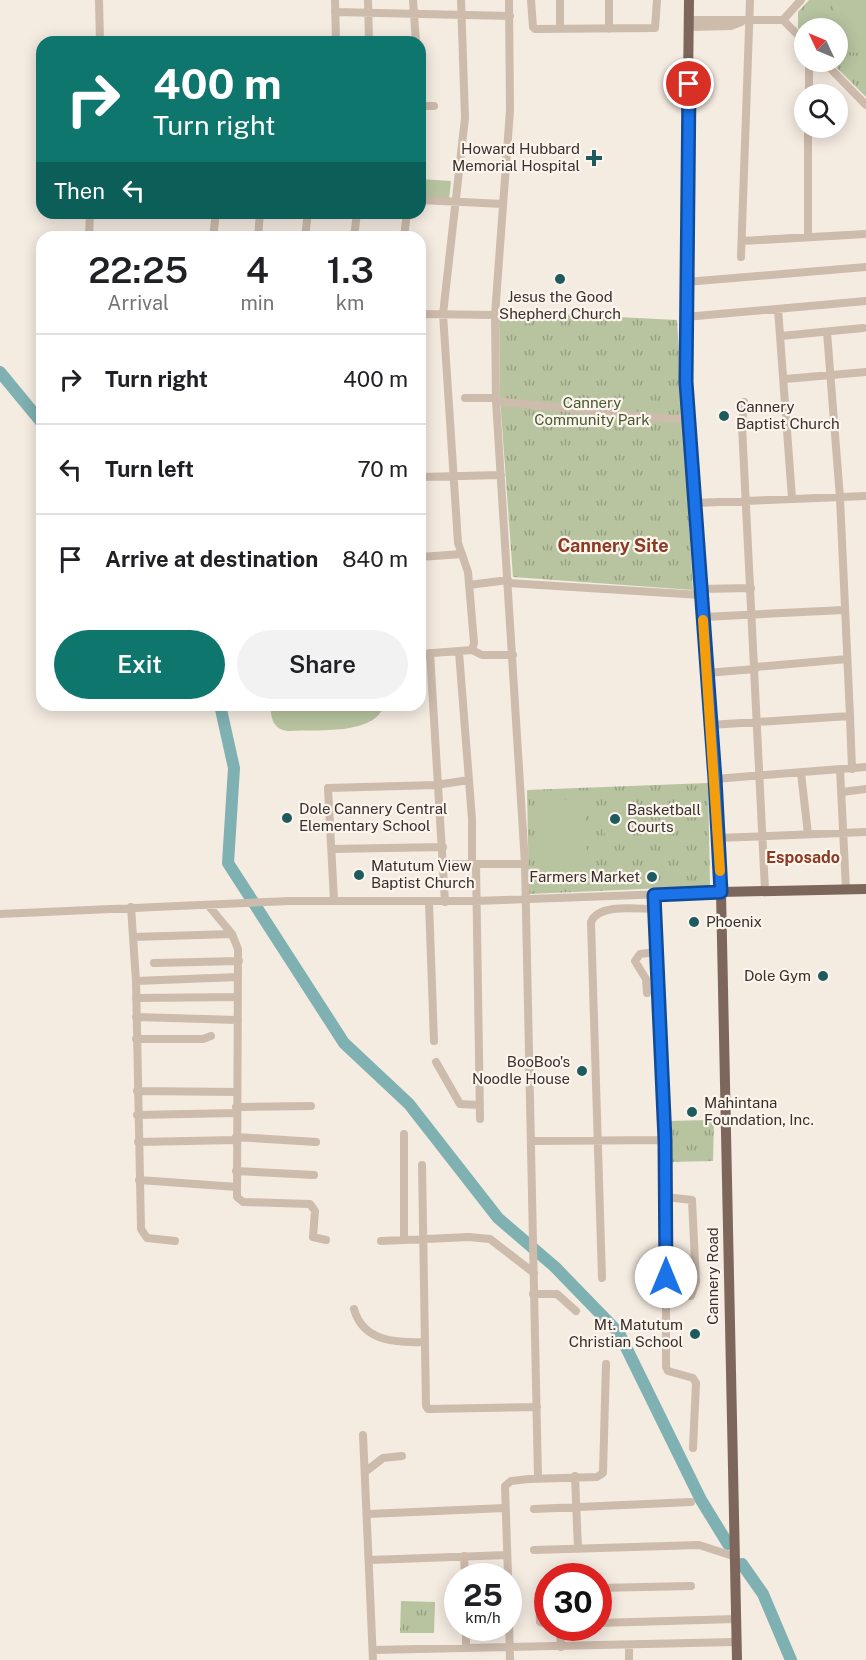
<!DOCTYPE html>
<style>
:root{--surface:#fff;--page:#f2f2f2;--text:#202124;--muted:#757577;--line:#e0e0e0;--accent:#0f766e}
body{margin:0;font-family:"Public Sans",sans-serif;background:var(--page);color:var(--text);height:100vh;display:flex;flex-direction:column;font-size:22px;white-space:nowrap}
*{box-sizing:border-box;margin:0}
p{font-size:20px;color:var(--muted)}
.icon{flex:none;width:33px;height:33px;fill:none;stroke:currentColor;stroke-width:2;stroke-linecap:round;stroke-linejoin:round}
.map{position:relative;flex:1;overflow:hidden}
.details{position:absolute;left:36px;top:231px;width:390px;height:480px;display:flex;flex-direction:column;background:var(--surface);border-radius:18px;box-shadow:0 3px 15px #0003}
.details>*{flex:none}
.top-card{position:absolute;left:36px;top:36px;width:390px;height:183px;border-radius:18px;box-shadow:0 3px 15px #0003;background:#0f766e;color:#fff;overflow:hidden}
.needle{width:39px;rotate:314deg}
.buttons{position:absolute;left:794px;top:18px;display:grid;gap:12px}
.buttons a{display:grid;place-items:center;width:54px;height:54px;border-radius:50%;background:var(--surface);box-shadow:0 3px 15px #0003;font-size:30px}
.speed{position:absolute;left:444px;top:1563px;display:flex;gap:12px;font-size:30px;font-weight:700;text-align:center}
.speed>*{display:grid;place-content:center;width:78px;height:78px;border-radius:50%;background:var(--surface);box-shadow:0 3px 15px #0003;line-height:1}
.speed small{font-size:15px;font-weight:400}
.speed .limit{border:9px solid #d22;background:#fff;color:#111}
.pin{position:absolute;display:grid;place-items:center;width:51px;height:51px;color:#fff;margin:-26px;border:3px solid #fff;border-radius:50%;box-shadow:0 2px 6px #0007}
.me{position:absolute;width:66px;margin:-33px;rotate:0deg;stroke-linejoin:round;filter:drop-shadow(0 0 4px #0008)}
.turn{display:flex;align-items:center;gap:21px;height:126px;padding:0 18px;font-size:27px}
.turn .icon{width:78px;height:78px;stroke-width:2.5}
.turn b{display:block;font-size:42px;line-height:51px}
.then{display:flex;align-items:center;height:57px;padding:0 18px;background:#0003;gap:12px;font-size:22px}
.eta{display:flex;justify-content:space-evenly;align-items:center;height:102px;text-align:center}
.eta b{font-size:36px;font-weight:600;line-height:42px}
.primary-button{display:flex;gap:12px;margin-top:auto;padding:12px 18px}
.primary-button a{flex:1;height:69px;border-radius:36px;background:var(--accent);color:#fff;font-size:24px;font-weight:600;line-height:69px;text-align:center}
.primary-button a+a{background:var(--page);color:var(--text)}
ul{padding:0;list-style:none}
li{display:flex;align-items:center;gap:18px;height:90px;padding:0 18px;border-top:2px solid var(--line)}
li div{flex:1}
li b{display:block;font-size:22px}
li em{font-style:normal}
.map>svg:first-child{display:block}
</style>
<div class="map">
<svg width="866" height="1660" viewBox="0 0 866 1660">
<defs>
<pattern id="park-tufts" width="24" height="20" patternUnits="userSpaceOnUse" patternTransform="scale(1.5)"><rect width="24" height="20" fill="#b8c4a0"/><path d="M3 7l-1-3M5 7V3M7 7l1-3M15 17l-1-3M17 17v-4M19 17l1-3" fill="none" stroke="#97a083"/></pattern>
</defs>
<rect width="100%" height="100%" fill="#f4ebe1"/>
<path fill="url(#park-tufts)" d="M809,0H866V97L831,62H837V28H804V34L798,28V12Z
M499,311L677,320L693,590L513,577L500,398Z
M708,783L710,886L529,894L527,790Z
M714,1120L713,1161L668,1162V1121Z
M401,1601L435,1602L434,1633H400Z"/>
<path fill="#b8c4a0" d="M834,0H866L865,53L837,52V28H833Z
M420,179L451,181L449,200L420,198Z
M271,705H384C375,736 316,729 290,731C274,731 270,718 271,705Z
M585,799L588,877L541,879L538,801Z
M605,806H625L626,838L605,839Z"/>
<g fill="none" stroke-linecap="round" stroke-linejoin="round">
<path stroke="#7fb0b2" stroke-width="12" d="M0,372L42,423
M220,705L234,768L228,863L344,1043L409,1104L498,1218L555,1267L619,1333L701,1500L728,1544
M742,1564L763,1594L791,1660"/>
<path stroke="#cdbbac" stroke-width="8" d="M99,0L100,42
M335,0L336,42
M368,0L369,42
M413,0L416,42
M461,0L465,118L443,314L458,543L468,572L474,643L472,650
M509,0L510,110L495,315L496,401L525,864L538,1478
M531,0L533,27L535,29L655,28L657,0
M560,0V29
M335,12L510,16
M689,20H783L801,0
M783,20L804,41
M689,27L731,26L741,22
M609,29V0
M824,62L866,105
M809,94V62
M420,106H434
M420,200L503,204
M89,237L90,213
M213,237L216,213
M258,237L260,213
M305,237L308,213
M354,237L357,213
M404,237L407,213
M808,237V128
M742,241L866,234
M741,257L750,0
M686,282L866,267
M778,309L792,498
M420,314L495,315
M685,317L866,301
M781,336L863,328
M785,379L866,372
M465,398H496
M496,401L671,419L688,418
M744,402L742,426L765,890
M420,477L501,475
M694,503L866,496
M420,557L462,554
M508,583L701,595
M469,585L508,580
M701,589L751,588
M703,617L844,610
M459,652L472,819V864
M430,653L445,902
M420,654L472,650L482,655H513
M755,667L847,659
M707,673L755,669
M850,716L852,769
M710,725L850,716L840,498L827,332
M840,769L846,889
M801,773L808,834
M715,779L866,767
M842,792L866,789
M718,838L866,832
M332,849L443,847
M444,864H525
M476,864L480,1119
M654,895L666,1165V1367L668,1371L693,1378L696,1383L693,1448
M334,900L328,788L436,785L469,780
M429,902L434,1041
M208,905L232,934L238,949L237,1197L243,1202L310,1204L315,1211L313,1237L326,1240
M131,907L136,981L141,1229L147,1238L175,1241
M0,914L290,901H475L721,892
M133,937L232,934
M154,963L239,961
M136,981L238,977
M647,993L646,979L635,961L640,954L656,952
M136,998L238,997
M136,1017L238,1020
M136,1039H203L211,1036
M436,1062L460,1104L480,1105
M137,1091L237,1092
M236,1107L311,1106
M137,1115L236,1113
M404,1134V1240
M236,1137L316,1142
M532,1141L665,1140
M138,1142L236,1140
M422,1165L426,1406L428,1409L537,1407
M236,1171L314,1175
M139,1180L237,1187
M666,1197L692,1200L696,1282L691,1296L666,1297
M381,1241L469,1237L490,1239L534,1273
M602,1278L591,922C599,903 638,909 654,909
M533,1294H557L576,1311
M354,1309C363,1342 397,1343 425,1342
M363,1435L373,1660
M365,1472L383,1458L402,1456
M575,1476L578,1549
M534,1509L691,1502
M368,1514L505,1508
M534,1550L699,1545L733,1556
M464,1556L465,1576
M370,1560L507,1555
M508,1576L505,1486L511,1481L529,1479L597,1477L603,1473L606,1364
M508,1582L510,1660
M598,1588L691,1586
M548,1591L539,1595L540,1622L548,1625
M598,1623L736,1619
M466,1628V1648
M560,1628L561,1647
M629,1645V1660
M373,1650L736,1642"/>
<path stroke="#7d675c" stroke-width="10" d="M689,0L685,350L721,892L737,1660
M721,892L866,889"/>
</g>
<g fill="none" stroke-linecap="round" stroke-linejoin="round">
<defs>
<path id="route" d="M666,1277L665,1140L654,895L721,892L715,779L686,382L689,84"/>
</defs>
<use href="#route" stroke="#114b97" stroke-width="15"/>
<use href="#route" stroke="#1a73e8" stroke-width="10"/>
<path stroke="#f59e0b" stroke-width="10" d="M703,620L720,871"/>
</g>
<g fill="#1f5a5e" stroke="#fbf5ee" stroke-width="2">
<path d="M591 149h6v6h6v6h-6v6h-6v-6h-6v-6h6z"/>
<circle cx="560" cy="279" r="6"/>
<circle cx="724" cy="416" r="6"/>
<circle cx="287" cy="818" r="6"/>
<circle cx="615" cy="819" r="6"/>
<circle cx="359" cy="875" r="6"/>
<circle cx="652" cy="877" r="6"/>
<circle cx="694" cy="922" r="6"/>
<circle cx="823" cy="976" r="6"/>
<circle cx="582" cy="1071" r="6"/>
<circle cx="692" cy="1112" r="6"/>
<circle cx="695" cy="1334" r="6"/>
</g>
<g text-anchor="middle" stroke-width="4.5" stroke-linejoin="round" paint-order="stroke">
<g font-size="15" fill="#3b302b" stroke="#fbf5ee" text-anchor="start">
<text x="580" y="154" text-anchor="end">Howard Hubbard<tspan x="580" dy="17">Memorial Hospital</tspan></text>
<text x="560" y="302" text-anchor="middle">Jesus the Good<tspan x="560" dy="17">Shepherd Church</tspan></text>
<text x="736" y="412">Cannery<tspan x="736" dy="17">Baptist Church</tspan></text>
<text x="299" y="814">Dole Cannery Central<tspan x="299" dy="17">Elementary School</tspan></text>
<text x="627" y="815">Basketball<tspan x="627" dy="17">Courts</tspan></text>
<text x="371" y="871">Matutum View<tspan x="371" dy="17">Baptist Church</tspan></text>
<text x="640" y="882" text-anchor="end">Farmers Market</text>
<text x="706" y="927">Phoenix</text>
<text x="811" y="981" text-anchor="end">Dole Gym</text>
<text x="570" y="1067" text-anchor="end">BooBoo's<tspan x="570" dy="17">Noodle House</tspan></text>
<text x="704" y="1108">Mahintana<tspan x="704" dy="17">Foundation, Inc.</tspan></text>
<text x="683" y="1330" text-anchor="end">Mt. Matutum<tspan x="683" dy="17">Christian School</tspan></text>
</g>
<g font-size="15" fill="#4a5a2e" stroke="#fbf5ee">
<text x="592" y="408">Cannery<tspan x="592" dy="17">Community Park</tspan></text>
</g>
<g font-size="15" fill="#3b302b" stroke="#fbf5ee">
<text transform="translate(713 1276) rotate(-90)" y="5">Cannery Road</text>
</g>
<g font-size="16" font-weight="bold" fill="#8c3b22" stroke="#fbf5ee">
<text x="803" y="863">Esposado</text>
</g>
<g font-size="18" font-weight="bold" fill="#8c3b22" stroke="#fbf5ee">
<text x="613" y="552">Cannery Site</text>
</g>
</g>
</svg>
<div class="buttons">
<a><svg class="needle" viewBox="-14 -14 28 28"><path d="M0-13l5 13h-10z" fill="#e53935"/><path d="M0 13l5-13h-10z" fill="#757577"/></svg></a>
<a><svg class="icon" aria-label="search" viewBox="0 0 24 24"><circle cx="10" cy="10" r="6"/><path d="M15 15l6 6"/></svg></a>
</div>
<div class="speed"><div>25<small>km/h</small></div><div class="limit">30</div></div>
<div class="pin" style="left:689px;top:84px;background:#d93025"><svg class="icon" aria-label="arrive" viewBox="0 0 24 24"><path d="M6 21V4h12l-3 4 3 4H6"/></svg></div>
<svg class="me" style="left:666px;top:1277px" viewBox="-20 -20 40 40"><circle r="19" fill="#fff"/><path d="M0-13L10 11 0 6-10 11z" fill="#1a73e8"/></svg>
<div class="top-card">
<div class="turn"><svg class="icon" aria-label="right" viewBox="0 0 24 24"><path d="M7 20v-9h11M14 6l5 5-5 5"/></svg><div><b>400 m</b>Turn right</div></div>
<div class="then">Then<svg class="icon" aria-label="left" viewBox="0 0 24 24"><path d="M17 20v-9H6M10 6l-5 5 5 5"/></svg></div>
</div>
<section class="details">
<div class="eta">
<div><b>22:25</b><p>Arrival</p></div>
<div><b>4</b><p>min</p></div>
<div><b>1.3</b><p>km</p></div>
</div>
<ul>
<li><svg class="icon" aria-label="right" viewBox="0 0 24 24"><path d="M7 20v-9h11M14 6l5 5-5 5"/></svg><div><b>Turn right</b></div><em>400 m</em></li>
<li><svg class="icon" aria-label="left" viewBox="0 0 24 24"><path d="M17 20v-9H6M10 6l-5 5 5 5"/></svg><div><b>Turn left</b></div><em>70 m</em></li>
<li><svg class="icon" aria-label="arrive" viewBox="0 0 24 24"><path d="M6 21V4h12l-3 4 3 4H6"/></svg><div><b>Arrive at destination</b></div><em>840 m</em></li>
</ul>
<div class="primary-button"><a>Exit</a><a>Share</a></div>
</section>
</div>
